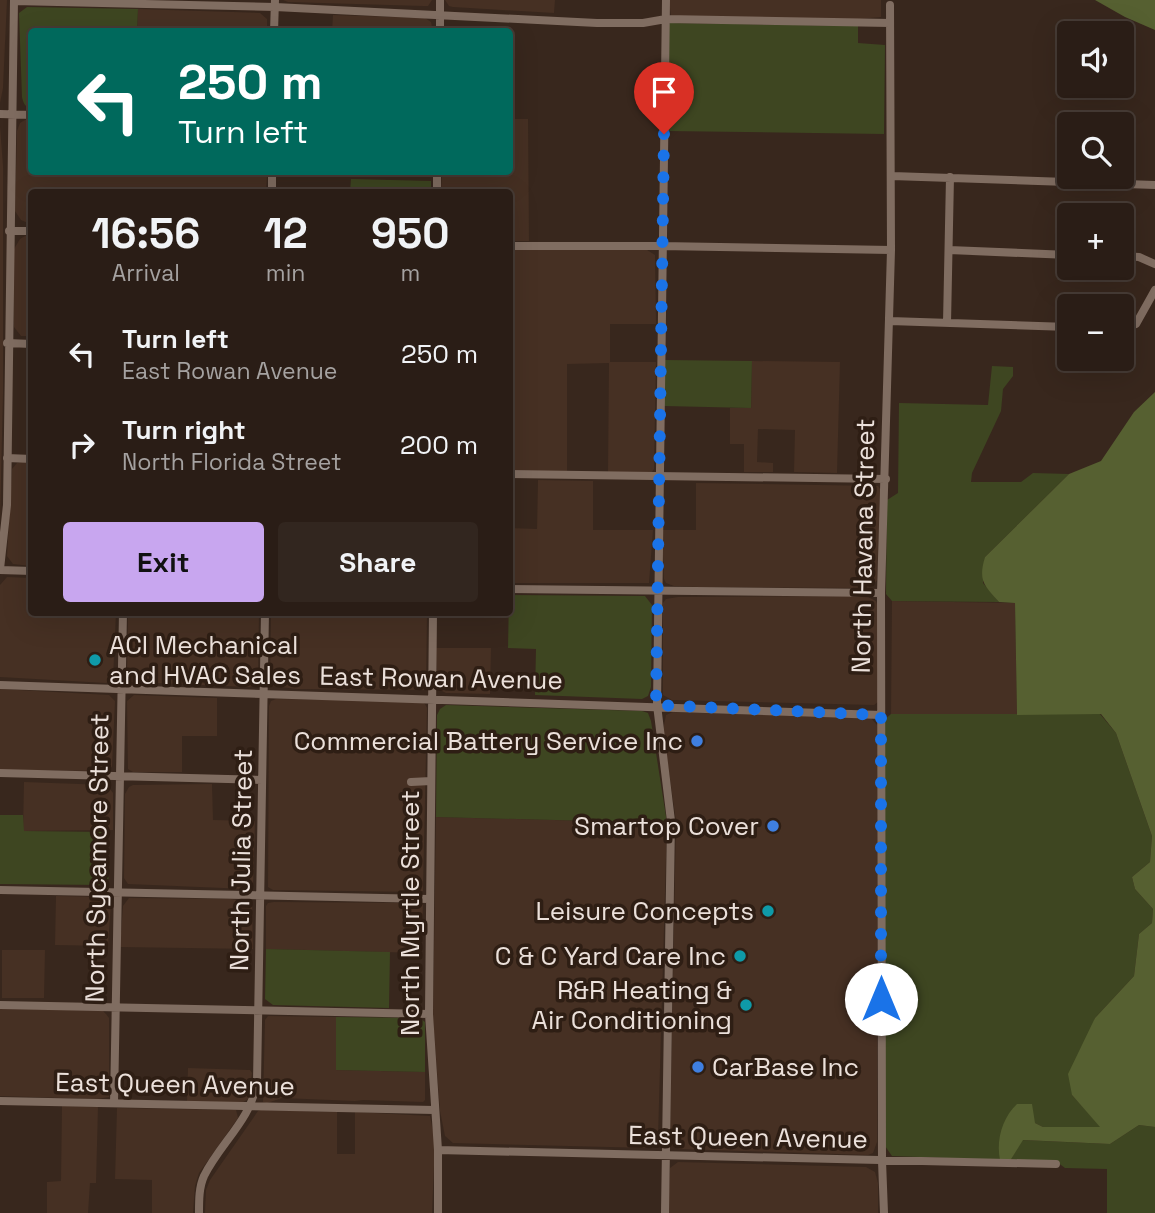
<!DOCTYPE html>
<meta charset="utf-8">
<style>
:root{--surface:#2a1d16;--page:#32261f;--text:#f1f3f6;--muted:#a5a2a1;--line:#463b35;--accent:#c8a6ef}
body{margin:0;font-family:"Space Grotesk",sans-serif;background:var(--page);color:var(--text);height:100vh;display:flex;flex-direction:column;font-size:26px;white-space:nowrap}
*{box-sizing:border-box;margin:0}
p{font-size:23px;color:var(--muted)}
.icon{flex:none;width:38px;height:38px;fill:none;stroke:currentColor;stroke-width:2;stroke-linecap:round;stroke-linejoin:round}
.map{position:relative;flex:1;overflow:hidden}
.drawer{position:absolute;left:28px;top:189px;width:485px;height:427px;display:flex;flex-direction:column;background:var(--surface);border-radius:7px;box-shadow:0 7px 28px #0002,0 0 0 2px var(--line)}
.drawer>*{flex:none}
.guide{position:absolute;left:28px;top:28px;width:485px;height:147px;border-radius:7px;box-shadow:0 7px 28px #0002,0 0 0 2px var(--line);background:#00695c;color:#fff;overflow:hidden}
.tools{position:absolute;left:1057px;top:21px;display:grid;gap:14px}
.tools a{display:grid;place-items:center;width:77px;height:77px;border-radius:7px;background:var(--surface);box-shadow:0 7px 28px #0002,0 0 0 2px var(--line);font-size:35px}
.pin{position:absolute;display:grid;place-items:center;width:60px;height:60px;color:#fff;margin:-72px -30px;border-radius:50% 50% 50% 0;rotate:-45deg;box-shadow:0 0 7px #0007}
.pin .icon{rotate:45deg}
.me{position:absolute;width:77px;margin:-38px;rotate:0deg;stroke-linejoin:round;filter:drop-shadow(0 0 5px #0008)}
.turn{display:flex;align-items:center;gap:24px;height:147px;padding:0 35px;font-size:32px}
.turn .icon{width:91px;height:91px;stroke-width:2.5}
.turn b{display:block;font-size:49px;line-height:60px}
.eta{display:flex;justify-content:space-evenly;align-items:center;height:119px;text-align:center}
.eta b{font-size:42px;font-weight:600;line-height:49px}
.cta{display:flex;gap:14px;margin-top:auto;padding:14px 35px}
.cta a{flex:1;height:80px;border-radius:7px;background:var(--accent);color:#111;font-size:28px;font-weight:600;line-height:80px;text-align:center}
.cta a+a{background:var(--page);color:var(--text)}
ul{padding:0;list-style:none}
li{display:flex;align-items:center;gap:21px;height:91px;padding:0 35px}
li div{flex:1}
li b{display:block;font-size:26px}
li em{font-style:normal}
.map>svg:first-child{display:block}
</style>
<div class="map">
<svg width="1155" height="1213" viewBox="0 0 1155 1213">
<rect width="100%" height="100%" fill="#38271d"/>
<path fill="#463023" d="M0,0H7L3,88L0,103Z
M283,0H432L428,6H423L288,2Z
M445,0H555L554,13L453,7L449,6Z
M669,0H881V17L859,19L671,16Z
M138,9L260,13L267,19V31L137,32Z
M333,15L425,18L431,22L433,32H332Z
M509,119H528L529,241H509V192H441L442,172H509Z
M25,120H31L32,172H118L267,177L266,192H32L31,224L28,223L21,220L15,211L17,131L20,123Z
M0,126L3,166V394L0,521Z
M27,235H31V336H21L14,327V249L20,239Z
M509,249L647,250L655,255L656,324H610V362H656L654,469L652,472H608L609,363L567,364V473L509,471Z
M752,361L840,362L837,473L794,472L795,430L758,429L757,462L773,463V472H744V444H730V408H751Z
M22,462L31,463V566L13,564L7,556L12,469L17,463Z
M538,480L593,481V530H653L649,583H509V528L537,529Z
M696,483L878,486L880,489L877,580L873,585L864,588L698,587L674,586L666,583L664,579L662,530H696Z
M7,577L31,578L32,612L116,613L113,679L106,683L0,677V585Z
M866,596L876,601L878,608V702L874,705L672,700L663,695V603L666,599L678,597Z
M892,601L1015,603L1017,715L891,714Z
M128,613H259L258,680L256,685L249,687L131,682L127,673Z
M271,613H427L426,690L297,689L272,686L270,679Z
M436,648H491L490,694L446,693L440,690L437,682Z
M0,689L109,695L115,701L112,767L106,771L0,770Z
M134,695L217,698V736H182V772H133L128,769L127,701Z
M276,699L420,701L425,704L427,708L423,891L420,892L273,890L268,887L269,706L271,701Z
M673,712L871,718L877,725V1142L873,1153L868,1155L680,1149L672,1145L670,1139L676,821L663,730L666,715Z
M24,782L107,785L113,793V830L23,831Z
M212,784L213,820L255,821L253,886L247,889L128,884L124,878L125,794L129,787L133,785Z
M436,817L667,823L658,1137L654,1147L649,1148L453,1143L445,1136L440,1111L433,1018Z
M56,896L104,897L108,900L111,903L108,946L55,945Z
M129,898L231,899L252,903L253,949L120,947L123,906Z
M274,902L420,903L423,905L421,953L266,949V906L268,903Z
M2,950H45L44,998H2Z
M0,1008L103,1011L106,1014L109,1018V1097L97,1099L0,1096Z
M268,1016L336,1017V1070L425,1072V1100L423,1102L363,1100L355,1101L282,1098L267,1103L263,1102L265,1020Z
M188,1068L250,1070L252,1073L248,1099L242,1103L187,1101Z
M62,1106L98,1107L96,1183H90L88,1213H47V1182L61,1181Z
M117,1108L236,1110L238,1118L199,1173L195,1186L193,1213H152V1180L115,1179Z
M261,1110L337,1112V1154H355V1112L430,1116L435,1142L432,1213H205L206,1190L210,1180L258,1111Z
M678,1162L866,1167L875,1172L878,1183V1213H668L670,1168Z"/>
<path fill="#3e4621" d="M27,7L138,9L137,31L32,32V109C25,108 23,102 22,97L19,13Z
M670,23L858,26V43L885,45L884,134L666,131L667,27Z
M351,179L431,181V192H350Z
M664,360L752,361L751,408L664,406Z
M992,366L1013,367V376L1003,389L1001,411L972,473L971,482H1021L1033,473L1069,474L985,557L983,583L999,602L892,601L886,594L887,500L898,493L899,403L988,405Z
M509,595L645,596L652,605L651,687L648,696L642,699L535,695L536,649L508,648Z
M446,705L642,711L648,713L651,721L667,823L436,817L437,715L440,709Z
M891,714H1100L1116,733L1152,836L1150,862L1132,877L1135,889L1153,909L1152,923L1139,934L1134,976L1095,1018L1072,1095L1101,1127H1043L1035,1123L1000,1160L892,1156L885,1146L884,720Z
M0,815H23L24,831L108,832L107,876L109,878L103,885L0,884Z
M266,949L390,952L389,1008L273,1005L265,999Z
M336,1017L420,1018L425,1022V1072L336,1070Z
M1139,1125L1155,1127V1213H1107V1169L1065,1168L1057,1162L1010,1161L1022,1140L1110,1144Z"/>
<path fill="#566031" d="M1095,0H1155V30L1125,17Z
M1155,392V1127L1139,1125L1110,1144L1023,1140L1010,1161L1000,1160C996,1141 1002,1118 1017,1104H1032L1035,1123L1043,1127H1100L1072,1095L1068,1074L1095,1018L1134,976L1139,934L1152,923L1153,909L1135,889L1132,877L1150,862L1152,836L1116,733L1101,714L1017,715L1015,603L999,602C984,585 978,581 985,557L1069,474L1101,461L1134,412Z"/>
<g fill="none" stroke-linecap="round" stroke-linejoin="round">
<path stroke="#806d61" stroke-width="8" d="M14,1L275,7L597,23H643L666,19L890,23
M274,32L275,0
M440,32V0
M0,114L32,115
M892,176L1155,185
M272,192V172
M437,192V172
M9,231H32
M509,246H661L891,250
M949,250L1069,255
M1122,256L1139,257L1155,264
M890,321L1069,327
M947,323L950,177
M1122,329L1136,324L1155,290
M7,343L32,344
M7,458L32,459
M509,474L886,479
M0,569L7,505L14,0
M0,570L32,571
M509,589L881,593
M433,612L429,1014L438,1150V1213
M0,685L881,715
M0,773L262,780
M411,782L431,781
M0,890L429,899
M0,1005L429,1014
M0,1101L434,1110
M114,1103L123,612
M438,1150L1056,1164
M199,1213C199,1200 199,1187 204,1176C221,1142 251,1120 257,1082L265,612
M665,1213L671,821L657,705L666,0
M884,1213L882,1161L881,593L891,250L890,5"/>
</g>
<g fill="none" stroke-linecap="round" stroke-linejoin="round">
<path stroke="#1a73e8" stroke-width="12" stroke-dasharray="0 21.6" d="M664,134L656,705L881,715V999"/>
</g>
<g fill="#0f9aa8" stroke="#2e1e14" stroke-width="2.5">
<circle cx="95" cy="660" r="7"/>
<circle cx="768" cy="911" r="7"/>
<circle cx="740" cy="956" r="7"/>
<circle cx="746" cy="1005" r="7"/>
</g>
<g fill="#3f7fe0" stroke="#2e1e14" stroke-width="2.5">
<circle cx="697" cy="741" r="7"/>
<circle cx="773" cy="826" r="7"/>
<circle cx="698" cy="1067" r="7"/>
</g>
<g text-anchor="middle" stroke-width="7" stroke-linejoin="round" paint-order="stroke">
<g font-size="26" fill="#ebe0da" stroke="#2e1e14">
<text transform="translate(863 546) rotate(-89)" y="9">North Havana Street</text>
<text transform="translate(441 678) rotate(1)" y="9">East Rowan Avenue</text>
<text transform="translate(97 858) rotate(-89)" y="9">North Sycamore Street</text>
<text transform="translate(241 860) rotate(-89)" y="9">North Julia Street</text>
<text transform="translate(410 913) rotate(-90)" y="9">North Myrtle Street</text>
<text transform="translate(175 1084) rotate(1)" y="9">East Queen Avenue</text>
<text transform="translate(748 1137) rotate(1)" y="9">East Queen Avenue</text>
</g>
<g font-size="26" fill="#ebe0da" stroke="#2e1e14" text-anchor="end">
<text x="109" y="654" text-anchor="start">ACI Mechanical<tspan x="109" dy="30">and HVAC Sales</tspan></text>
<text x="683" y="750">Commercial Battery Service Inc</text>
<text x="759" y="835">Smartop Cover</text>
<text x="754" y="920">Leisure Concepts</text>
<text x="726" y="965">C &amp; C Yard Care Inc</text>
<text x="732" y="999">R&amp;R Heating &amp;<tspan x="732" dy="30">Air Conditioning</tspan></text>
<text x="712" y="1076" text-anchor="start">CarBase Inc</text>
</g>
</g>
</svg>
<div class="tools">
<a><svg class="icon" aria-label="sound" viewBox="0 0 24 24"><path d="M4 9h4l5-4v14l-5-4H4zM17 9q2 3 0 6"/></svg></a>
<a><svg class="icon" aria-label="search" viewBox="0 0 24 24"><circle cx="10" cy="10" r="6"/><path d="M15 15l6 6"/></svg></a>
<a>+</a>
<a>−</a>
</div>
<div class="pin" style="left:664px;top:134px;background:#d93025"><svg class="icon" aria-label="arrive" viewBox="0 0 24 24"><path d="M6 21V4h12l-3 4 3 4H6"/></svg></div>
<svg class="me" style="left:881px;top:999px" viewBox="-20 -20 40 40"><circle r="19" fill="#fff"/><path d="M0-13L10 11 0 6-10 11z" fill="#1a73e8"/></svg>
<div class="guide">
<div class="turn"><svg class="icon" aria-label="left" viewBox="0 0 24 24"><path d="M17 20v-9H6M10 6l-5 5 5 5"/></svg><div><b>250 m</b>Turn left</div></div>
</div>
<section class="drawer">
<div class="eta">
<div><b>16:56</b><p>Arrival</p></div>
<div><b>12</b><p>min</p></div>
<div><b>950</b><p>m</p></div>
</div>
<ul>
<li><svg class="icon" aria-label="left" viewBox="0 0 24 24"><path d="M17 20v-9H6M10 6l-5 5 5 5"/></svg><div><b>Turn left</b><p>East Rowan Avenue</p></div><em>250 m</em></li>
<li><svg class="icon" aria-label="right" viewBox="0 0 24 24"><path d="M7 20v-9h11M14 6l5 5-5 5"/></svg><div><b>Turn right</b><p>North Florida Street</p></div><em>200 m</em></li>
</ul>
<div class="cta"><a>Exit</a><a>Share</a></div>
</section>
</div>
